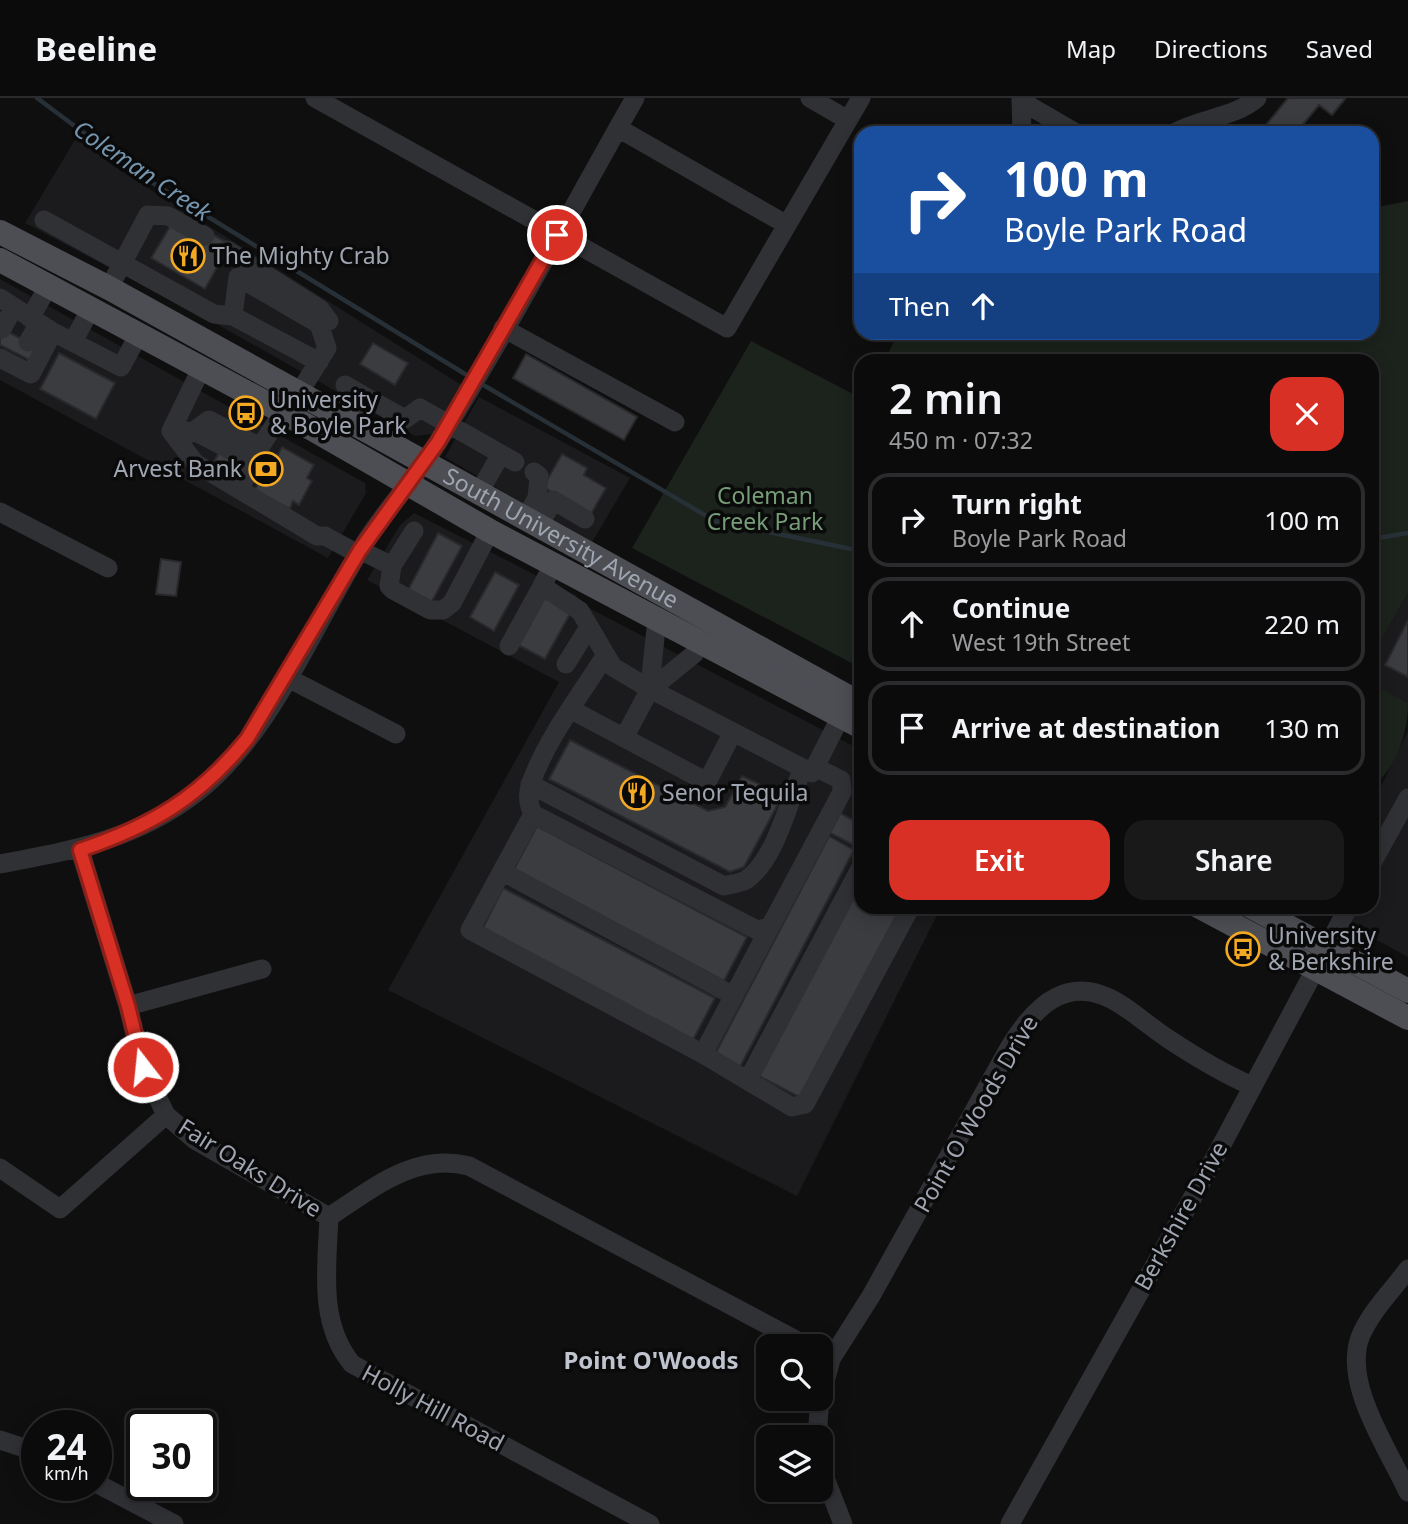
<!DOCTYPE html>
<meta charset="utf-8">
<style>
:root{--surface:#0b0b0c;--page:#19191a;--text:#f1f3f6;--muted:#9a9b9d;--line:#2b2b2d;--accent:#d93025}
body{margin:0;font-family:"Noto Sans",sans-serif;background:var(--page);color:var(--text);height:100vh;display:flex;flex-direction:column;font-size:26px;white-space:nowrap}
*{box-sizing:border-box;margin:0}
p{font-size:23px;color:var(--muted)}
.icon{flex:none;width:38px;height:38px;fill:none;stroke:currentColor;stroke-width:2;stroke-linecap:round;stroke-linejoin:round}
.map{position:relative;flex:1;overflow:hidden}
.side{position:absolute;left:854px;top:256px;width:525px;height:560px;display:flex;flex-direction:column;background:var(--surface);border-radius:21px;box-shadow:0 4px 18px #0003,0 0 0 2px var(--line)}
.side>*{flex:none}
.hud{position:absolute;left:854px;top:28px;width:525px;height:214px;border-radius:21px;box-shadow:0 4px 18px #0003,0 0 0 2px var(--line);background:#1a4fa0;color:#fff;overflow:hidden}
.controls{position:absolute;left:756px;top:1236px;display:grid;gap:14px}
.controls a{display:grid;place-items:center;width:77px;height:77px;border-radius:14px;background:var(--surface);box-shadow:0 4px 18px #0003,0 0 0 2px var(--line);font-size:35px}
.speed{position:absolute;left:21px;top:1312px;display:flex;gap:14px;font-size:35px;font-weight:700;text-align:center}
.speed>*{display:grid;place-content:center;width:91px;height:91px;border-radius:50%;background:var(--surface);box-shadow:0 4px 18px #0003,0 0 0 2px var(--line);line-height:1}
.speed small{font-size:18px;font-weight:400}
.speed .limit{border:4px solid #111;border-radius:10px;background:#fff;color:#111}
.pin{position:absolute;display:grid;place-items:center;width:60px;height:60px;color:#fff;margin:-30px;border:4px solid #fff;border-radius:50%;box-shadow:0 2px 7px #0007}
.me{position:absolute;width:77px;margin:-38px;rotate:344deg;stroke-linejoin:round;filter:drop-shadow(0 0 5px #0008)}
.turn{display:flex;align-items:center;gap:24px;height:147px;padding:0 35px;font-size:32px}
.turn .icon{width:91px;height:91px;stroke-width:2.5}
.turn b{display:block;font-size:49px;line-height:60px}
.then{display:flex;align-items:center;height:66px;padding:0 35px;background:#0003;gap:14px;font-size:26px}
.round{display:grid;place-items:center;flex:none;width:74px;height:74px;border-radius:21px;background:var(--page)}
.overview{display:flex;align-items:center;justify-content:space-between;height:119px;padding:0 35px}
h1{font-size:42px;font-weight:600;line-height:52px}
.button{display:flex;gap:14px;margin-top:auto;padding:14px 35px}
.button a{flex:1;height:80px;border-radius:21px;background:var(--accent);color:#fff;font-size:28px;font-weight:600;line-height:80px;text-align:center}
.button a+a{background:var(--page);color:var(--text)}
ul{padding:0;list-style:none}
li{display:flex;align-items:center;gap:21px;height:94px;margin:0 14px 10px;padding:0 21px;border:4px solid var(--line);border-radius:21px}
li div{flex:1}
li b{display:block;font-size:26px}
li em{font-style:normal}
header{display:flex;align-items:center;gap:42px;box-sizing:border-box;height:98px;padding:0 35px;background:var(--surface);border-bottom:2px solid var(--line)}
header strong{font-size:33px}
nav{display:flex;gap:38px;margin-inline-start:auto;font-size:24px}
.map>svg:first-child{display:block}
</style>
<header>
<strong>Beeline</strong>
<nav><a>Map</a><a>Directions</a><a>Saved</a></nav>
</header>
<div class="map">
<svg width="1408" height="1426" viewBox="0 0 1408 1426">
<rect width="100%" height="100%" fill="#0f0f10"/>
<path fill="#1b1b1d" d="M76,40L121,73L463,288L434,336L415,338L222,229L25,125Z
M0,181L365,385L366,395L328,460L0,282Z
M479,299L630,380L591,446L445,359Z
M414,415L575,497L589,510L861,652V808L941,809L797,1098L388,892L559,584L367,482L400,427Z
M1408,495V605L1372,585V558Z
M1408,633V859L1322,812L1323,809L1372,808V707Z"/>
<path fill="#1b231c" d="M1408,103V495L1372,558V262H885L898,235L1372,234V110Z
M751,243L861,300V570L632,450Z
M1372,585L1408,605C1408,634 1397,671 1372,688Z"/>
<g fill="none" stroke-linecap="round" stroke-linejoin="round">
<path stroke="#273036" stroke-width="4.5" d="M37,0L143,79L465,276
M485,288L715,423L861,453
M1372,441L1408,435"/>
</g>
<path fill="#3b3c40" stroke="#29292c" stroke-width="2" d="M1288,0H1343L1345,1L1332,17L1319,7L1296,35H1265L1262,32Z
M172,125L208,134L230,146L205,191L151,160Z
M0,230L38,249L31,263L0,247Z
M373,245L408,265L395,287L360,266Z
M59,255L115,285L96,321L40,291Z
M526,256L637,319L624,342L513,280Z
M227,340L275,362L282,349L314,367L307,380L312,383L299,407L293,403L290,411L254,393L259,384L240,374L237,381L212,367Z
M562,356L587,370L584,377L606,390L591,416L543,389Z
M438,435L462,448L430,507L407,494Z
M161,461L181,464L176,498L156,496Z
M495,474L519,487L494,533L470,519Z
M545,499L571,514L545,561L518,547Z
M1408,522V579L1385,567Z
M570,642L708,713L725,709L742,678L783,697L744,769L730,774L549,681Z
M840,715L861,726V742L857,749L830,735Z
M537,728L747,839L724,883L514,771Z
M829,738L854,752L740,969L715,956Z
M861,784V808H904L803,1001L759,978Z
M503,790L715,900L693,942L482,832Z"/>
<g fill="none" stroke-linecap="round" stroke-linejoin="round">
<path stroke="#303135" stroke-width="19" d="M315,0L727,230L861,0
M810,0L848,22
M1021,0L1022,35
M1021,3L1076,35
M618,30L787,127
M1174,35C1200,20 1234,20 1257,0
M44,122L214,216L233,218
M227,152L320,211L329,223
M109,190L148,117L168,118L205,138
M0,200L53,234L31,276L0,260
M30,220L48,189
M503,230L675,324
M2,231L14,209
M53,234L121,269L139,236
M28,244L39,225
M73,244L91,210
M202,269L171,333L195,365L317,438H325L358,456
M345,287L364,298
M299,295L327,250L319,226L238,179L233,218L319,264
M350,323L364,298L405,321L420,310L515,364
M173,328L191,335L209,322L260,349L283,314
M194,333L252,363L240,392
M478,396L501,356
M0,414L108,470
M525,421L537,400L539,378L534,374
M539,429L553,402L585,421
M360,452L392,468L414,433
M553,467L542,488L580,513L613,569L650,591L624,640
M392,468L389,488L393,492L430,512H443L452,505L490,433
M657,521L651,578L655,582L661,583L694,556L702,544
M509,548L542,488
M605,558C580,598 547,640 531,685C527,696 528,706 533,716L757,832L770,829L842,694L841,682L815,669
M566,566L589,529
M286,579L396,636
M655,582L650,591L812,675L841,618
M572,612L707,684L733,634
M530,686L724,788C731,786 740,785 746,782C776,762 789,701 803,670
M533,716L470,832L703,956L770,829
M80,752L128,908L143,969L166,1017L195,1042L329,1119
M1372,765L1408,700
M0,766C74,752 135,742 196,695C271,637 312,530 361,451C384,413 415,381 438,344C508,232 570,114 635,0
M503,774L734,898
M128,908L262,871
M703,956L792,1009L805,1006L911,808
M748,982L861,769
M0,1070L60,1111L166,1017
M329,1119C372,1091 415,1054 469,1068L807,1248
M329,1119C327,1169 318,1225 352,1266L650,1426
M1408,1171C1392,1193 1372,1212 1361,1237C1341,1284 1389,1352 1408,1394
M821,1299L831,1261L871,1198L1009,950C1036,905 1071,873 1123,908C1138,918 1152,930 1167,940C1194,958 1222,975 1252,988
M817,1339L820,1300
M0,1342L37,1354
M821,1370L843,1426
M96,1385L174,1426
M1010,1426L1213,1063L1349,808"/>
<g stroke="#4c4e54" stroke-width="24">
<path id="s1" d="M0,134L109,190L861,606"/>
<path d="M0,162L283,314L490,433L861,629"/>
<path d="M1198,808L1408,920"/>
<path d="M1250,808L1408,893"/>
</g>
</g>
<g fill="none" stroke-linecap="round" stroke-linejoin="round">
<defs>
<path id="route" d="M143,969L128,908L80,752C151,728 199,700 247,641L360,452L438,344L557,137"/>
</defs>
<use href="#route" stroke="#8d1f18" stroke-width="18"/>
<use href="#route" stroke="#d93025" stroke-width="12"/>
</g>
<defs>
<symbol id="restaurant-ring" viewBox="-11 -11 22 22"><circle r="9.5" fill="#0a0a0b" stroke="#f4a923" stroke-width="1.5"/><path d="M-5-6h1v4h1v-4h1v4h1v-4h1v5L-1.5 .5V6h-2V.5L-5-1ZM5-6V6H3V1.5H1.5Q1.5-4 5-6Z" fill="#f4a923"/></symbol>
<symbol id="bus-ring" viewBox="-11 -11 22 22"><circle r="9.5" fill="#0a0a0b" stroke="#f4a923" stroke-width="1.5"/><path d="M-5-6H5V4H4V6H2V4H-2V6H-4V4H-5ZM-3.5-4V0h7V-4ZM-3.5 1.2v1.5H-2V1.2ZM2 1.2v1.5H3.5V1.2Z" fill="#f4a923"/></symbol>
<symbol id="bank-ring" viewBox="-11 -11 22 22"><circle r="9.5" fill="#0a0a0b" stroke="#f4a923" stroke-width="1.5"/><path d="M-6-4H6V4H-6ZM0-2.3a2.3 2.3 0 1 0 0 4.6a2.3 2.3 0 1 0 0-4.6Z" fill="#f4a923"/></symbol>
</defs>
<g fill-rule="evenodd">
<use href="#restaurant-ring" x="169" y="139" width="38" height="38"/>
<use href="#bus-ring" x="227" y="296" width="38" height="38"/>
<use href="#bank-ring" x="247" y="352" width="38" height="38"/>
<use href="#restaurant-ring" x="618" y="676" width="38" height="38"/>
<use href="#bus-ring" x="1224" y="832" width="38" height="38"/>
</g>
<g text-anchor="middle" stroke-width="7" stroke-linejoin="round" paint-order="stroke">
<g font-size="23" fill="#9fa5b1" stroke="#0a0a0b" text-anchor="start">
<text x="212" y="166">The Mighty Crab</text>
<text x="270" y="310">University<tspan x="270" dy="26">&amp; Boyle Park</tspan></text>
<text x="242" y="379" text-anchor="end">Arvest Bank</text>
<text x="662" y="703">Senor Tequila</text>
<text x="1268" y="846">University<tspan x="1268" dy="26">&amp; Berkshire</tspan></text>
</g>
<g font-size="23" fill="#769d77" stroke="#0a0a0b">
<text x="765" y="406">Coleman<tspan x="765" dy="26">Creek Park</tspan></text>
</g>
<g font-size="23" fill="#9fa5b1" stroke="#0a0a0b">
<text dy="8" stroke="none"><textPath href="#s1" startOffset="639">South University Avenue</textPath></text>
<text transform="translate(976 1016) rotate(-60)" y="8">Point O Woods Drive</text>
<text transform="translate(250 1070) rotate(32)" y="8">Fair Oaks Drive</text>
<text transform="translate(1181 1118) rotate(-61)" y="8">Berkshire Drive</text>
<text transform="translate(433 1310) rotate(28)" y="8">Holly Hill Road</text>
</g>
<g font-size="24" font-style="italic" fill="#7595ae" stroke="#0a0a0b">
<text transform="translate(142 73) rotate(34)" y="8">Coleman Creek</text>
</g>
<g font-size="24" font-weight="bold" fill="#c0c4ce" stroke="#0a0a0b">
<text x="651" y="1271">Point O'Woods</text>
</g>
</g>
</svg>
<div class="controls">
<a><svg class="icon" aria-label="search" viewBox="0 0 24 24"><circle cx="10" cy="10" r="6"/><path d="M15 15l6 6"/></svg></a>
<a><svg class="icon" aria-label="layers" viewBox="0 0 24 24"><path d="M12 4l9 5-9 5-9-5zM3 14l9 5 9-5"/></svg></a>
</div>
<div class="speed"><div>24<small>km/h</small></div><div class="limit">30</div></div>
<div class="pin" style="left:557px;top:137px;background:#d93025"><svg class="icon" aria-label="arrive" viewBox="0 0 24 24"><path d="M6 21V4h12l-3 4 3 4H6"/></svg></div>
<svg class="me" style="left:143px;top:969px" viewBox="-20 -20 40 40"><circle r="17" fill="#d93025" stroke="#fff" stroke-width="3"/><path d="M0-11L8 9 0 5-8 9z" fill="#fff"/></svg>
<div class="hud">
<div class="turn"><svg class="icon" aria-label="right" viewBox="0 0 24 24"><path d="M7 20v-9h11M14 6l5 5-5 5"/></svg><div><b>100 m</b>Boyle Park Road</div></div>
<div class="then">Then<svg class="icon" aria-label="ahead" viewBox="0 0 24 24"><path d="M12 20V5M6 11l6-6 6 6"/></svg></div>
</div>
<section class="side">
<div class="overview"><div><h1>2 min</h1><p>450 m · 07:32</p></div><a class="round" style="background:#d93025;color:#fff"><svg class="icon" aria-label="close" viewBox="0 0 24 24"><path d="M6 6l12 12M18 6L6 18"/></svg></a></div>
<ul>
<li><svg class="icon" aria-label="right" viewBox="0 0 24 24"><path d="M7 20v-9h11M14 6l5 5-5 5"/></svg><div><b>Turn right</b><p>Boyle Park Road</p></div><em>100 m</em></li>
<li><svg class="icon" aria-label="ahead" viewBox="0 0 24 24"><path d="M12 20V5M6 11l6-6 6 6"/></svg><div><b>Continue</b><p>West 19th Street</p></div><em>220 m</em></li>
<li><svg class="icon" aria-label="arrive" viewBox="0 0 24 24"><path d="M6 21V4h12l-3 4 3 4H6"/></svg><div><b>Arrive at destination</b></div><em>130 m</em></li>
</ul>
<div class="button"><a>Exit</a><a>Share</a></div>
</section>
</div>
